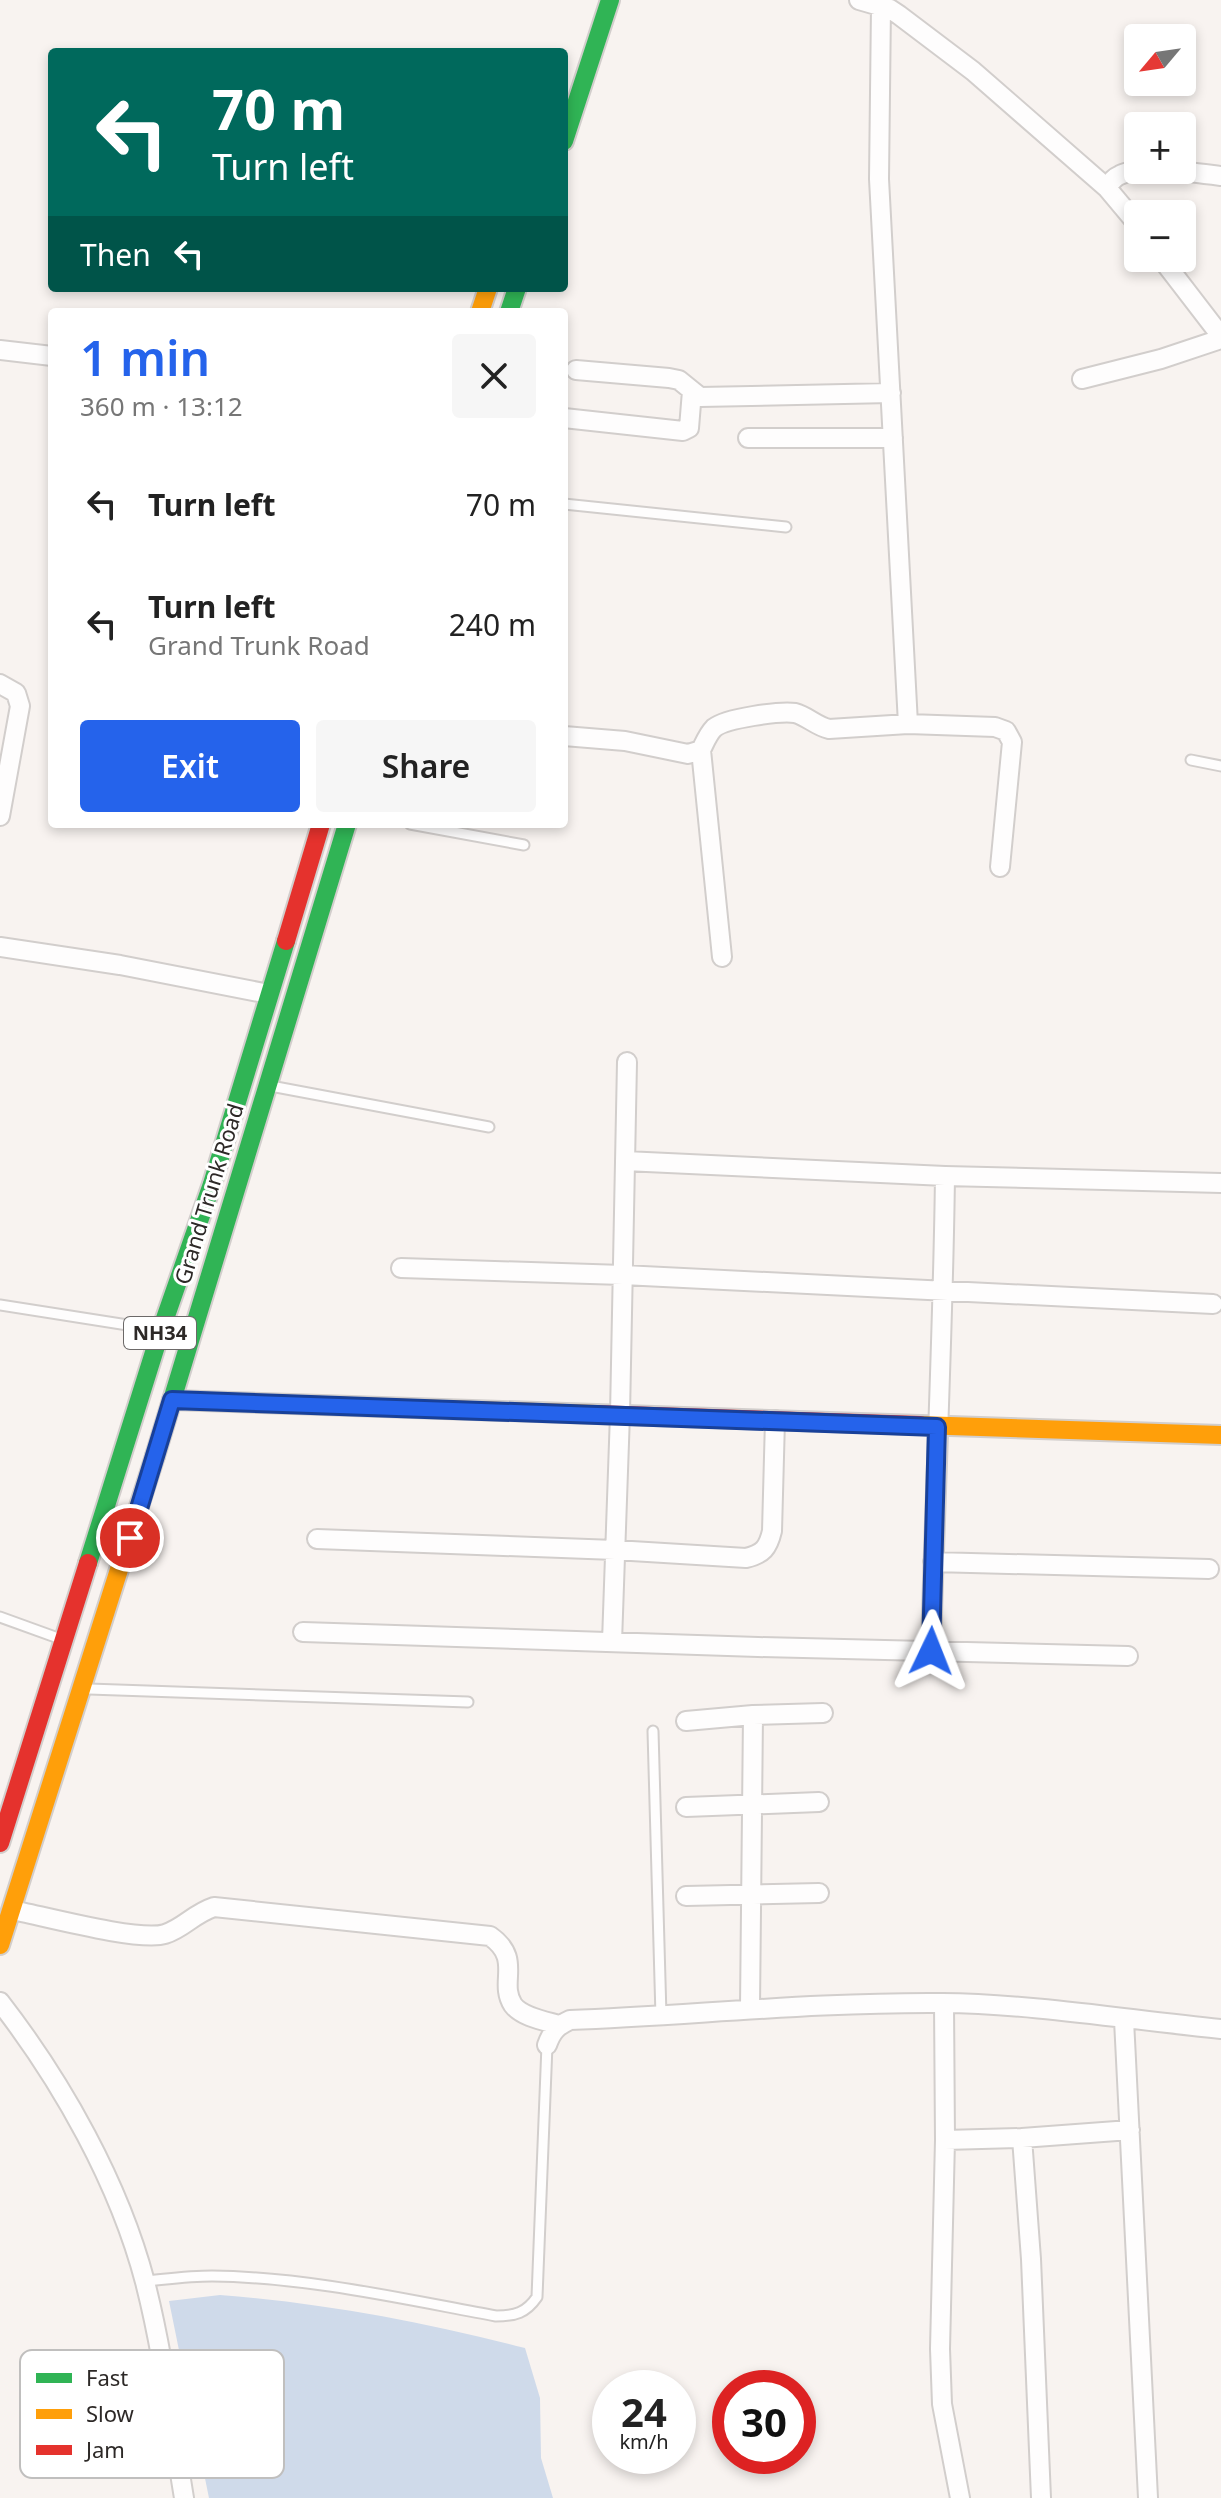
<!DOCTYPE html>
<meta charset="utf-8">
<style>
:root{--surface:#fff;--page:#f6f6f6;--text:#222;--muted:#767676;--accent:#2563eb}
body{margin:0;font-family:"Noto Sans",sans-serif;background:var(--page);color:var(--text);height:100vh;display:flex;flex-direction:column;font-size:30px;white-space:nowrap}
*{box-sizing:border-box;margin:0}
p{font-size:26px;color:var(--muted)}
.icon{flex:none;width:44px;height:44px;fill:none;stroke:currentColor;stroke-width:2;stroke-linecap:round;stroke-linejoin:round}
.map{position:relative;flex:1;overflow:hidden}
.panel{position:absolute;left:48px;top:308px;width:520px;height:520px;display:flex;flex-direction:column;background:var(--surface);border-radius:8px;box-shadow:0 4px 12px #0003}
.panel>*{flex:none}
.hud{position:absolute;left:48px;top:48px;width:520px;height:244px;border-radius:8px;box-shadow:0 4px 12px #0003;background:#00695c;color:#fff;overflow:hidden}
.needle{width:52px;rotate:241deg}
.buttons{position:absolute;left:1124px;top:24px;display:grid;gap:16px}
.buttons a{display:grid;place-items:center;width:72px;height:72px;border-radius:8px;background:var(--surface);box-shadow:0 4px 12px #0003;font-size:40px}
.speed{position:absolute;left:592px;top:2370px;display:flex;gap:16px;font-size:40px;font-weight:700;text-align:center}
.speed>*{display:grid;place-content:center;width:104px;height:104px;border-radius:50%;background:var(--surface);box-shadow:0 4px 12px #0003;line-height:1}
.speed small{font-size:20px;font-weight:400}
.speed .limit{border:12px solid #d22;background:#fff;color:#111}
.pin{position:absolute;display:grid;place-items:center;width:68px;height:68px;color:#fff;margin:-34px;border:4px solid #fff;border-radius:50%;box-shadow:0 2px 8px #0007}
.me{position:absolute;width:88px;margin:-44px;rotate:2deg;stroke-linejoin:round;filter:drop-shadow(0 0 6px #0008)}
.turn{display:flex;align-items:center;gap:28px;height:168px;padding:0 32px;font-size:36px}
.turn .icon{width:104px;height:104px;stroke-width:2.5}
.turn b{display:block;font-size:56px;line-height:68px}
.then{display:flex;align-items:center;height:76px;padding:0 32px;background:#0003;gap:16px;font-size:30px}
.round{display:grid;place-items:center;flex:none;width:84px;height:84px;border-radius:8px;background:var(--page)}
.headline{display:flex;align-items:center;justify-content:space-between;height:136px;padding:0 32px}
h1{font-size:48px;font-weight:600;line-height:60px;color:var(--accent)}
.button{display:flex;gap:16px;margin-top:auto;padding:16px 32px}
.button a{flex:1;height:92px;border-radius:8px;background:var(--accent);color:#fff;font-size:32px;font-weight:600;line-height:92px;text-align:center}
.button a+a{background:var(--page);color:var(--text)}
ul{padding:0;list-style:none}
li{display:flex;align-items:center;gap:24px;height:120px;padding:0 32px}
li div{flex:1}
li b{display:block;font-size:30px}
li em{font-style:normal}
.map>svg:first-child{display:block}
</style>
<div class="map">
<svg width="1221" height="2498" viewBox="0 0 1221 2498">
<rect width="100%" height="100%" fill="#f8f3f0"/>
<path fill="#cfdaea" d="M220,2295C323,2303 424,2322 525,2348L540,2398L541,2458L553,2498H209L169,2301Z"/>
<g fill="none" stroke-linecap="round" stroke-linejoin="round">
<defs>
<path id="lane" d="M564,504L786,527
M1191,760L1221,766
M410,824L524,845
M276,1087L489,1127
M0,1305L153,1329
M0,1617L58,1638
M89,1689L468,1702
M653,1731L661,2016
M145,2281C167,2279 190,2276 212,2276C307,2277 403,2299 496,2316C515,2316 526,2313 537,2297L547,2045"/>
<path id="street" d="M859,0L890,9L899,15L973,71L1107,188L1138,225
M881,6L879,179L908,724
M1107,188C1111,182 1113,178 1120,175C1141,164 1197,173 1221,176
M1161,258L1221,336
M0,350L52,356
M576,370L669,378L679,380L700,397L891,393
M1082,379L1161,359L1221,339
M564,418L683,431L689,428L692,391
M748,438H893
M0,684L16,693L20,706L0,816
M564,736L625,741L688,754L701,750C705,742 708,734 714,728C726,718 780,711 795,713C807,716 816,726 829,729L908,724L995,727L1006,731L1012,742L1000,867
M701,750L722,957
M0,947L120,965L269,994
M625,1161L945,1176L1221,1183
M401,1268L623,1275L1213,1304
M317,1539L615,1550L746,1558C763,1554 768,1548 772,1531L775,1420
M933,1562L1209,1569
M303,1632L758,1647L1128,1656
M612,1642L620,1414L627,1062
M931,1651C935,1492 943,1334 945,1176
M686,1721L753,1715L823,1713
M686,1807L819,1802
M686,1896L819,1893
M12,1910C43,1916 139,1942 165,1934C184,1928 193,1914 214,1907L490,1936C523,1959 498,1982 513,2005C522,2017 545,2021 559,2025
M0,2002C62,2082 119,2183 145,2282C163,2352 172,2426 184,2498
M944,2003L945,2140L940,2349L942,2404L960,2498
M750,2007L753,1715
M1124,2020L1148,2498
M547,2045C552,2031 557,2026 570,2020C694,2015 818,2002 942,2003C1035,2004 1129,2020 1221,2029
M1022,2138L1031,2259L1041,2498
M945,2140L1022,2138L1130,2130"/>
<path id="fast" d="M564,141L610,0
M509,312L517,288
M155,1456L347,824
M88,1563L161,1330L212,1184L286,941"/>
<path id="slow" d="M480,312L488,288
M172,1400L596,1414
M920,1425L1221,1435
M0,1945L155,1456"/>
<path id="jam" d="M286,941L321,824
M596,1414L920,1425
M0,1843L88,1563"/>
</defs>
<use href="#lane" stroke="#d2cecc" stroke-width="13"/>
<use href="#street" stroke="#d2cecc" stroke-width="22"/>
<use href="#fast" stroke="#d2cecc" stroke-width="22"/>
<use href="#slow" stroke="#d2cecc" stroke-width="22"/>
<use href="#jam" stroke="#d2cecc" stroke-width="22"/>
<use href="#lane" stroke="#fefdfd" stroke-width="9"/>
<use href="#street" stroke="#fefdfd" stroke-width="18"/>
<use href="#fast" stroke="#30b455" stroke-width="18"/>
<use href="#slow" stroke="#ff9f0a" stroke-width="18"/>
<use href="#jam" stroke="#e5322d" stroke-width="18"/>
</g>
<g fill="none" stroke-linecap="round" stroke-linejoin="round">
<defs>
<path id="route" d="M130,1538L172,1400L937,1427L931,1651"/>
</defs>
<use href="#route" stroke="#184099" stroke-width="20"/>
<use href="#route" stroke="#2563eb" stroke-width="14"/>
</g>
<g text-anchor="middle" stroke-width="6" stroke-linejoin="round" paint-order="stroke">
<rect fill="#fff" stroke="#6c6968" stroke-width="2" x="124" y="1317" width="72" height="32" rx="6"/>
<g font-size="20" font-weight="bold" fill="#2d2927">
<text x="160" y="1340">NH34</text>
</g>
<g font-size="22" fill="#2d2927" stroke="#fff">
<text transform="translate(209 1194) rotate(-73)" y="8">Grand Trunk Road</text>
</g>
</g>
<rect x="20" y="2350" width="264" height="128" rx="12" fill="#fff" stroke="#c0bfbe" stroke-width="2"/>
<rect x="36" y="2373" width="36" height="10" fill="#30b455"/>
<rect x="36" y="2409" width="36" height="10" fill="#ff9f0a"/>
<rect x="36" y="2445" width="36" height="10" fill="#e5322d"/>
<g font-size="22" fill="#2d2927">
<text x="86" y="2386">Fast</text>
<text x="86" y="2422">Slow</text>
<text x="86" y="2458">Jam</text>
</g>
</svg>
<div class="buttons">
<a><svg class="needle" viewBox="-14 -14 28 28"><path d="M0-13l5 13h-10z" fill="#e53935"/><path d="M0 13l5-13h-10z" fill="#767676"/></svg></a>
<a>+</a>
<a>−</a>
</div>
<div class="speed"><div>24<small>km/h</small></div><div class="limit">30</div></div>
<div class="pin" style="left:130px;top:1538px;background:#d93025"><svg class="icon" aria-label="arrive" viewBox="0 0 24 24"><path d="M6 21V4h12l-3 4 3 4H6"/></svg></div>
<svg class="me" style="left:931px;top:1651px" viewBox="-20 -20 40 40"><path d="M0-17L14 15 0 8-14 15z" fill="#2563eb" stroke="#fff" stroke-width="4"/></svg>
<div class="hud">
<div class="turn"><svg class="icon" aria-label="left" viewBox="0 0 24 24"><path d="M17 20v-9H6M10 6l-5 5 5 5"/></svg><div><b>70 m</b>Turn left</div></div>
<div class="then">Then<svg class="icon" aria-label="left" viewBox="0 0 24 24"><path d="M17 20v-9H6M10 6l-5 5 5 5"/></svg></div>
</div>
<section class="panel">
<div class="headline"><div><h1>1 min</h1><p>360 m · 13:12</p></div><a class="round"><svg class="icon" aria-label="close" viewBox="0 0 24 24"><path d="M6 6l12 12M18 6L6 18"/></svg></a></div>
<ul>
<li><svg class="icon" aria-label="left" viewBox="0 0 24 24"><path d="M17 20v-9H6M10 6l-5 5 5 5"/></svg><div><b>Turn left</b></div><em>70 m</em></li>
<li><svg class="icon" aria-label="left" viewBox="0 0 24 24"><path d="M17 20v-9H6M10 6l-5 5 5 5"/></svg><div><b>Turn left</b><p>Grand Trunk Road</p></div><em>240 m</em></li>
</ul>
<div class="button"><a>Exit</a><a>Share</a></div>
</section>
</div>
